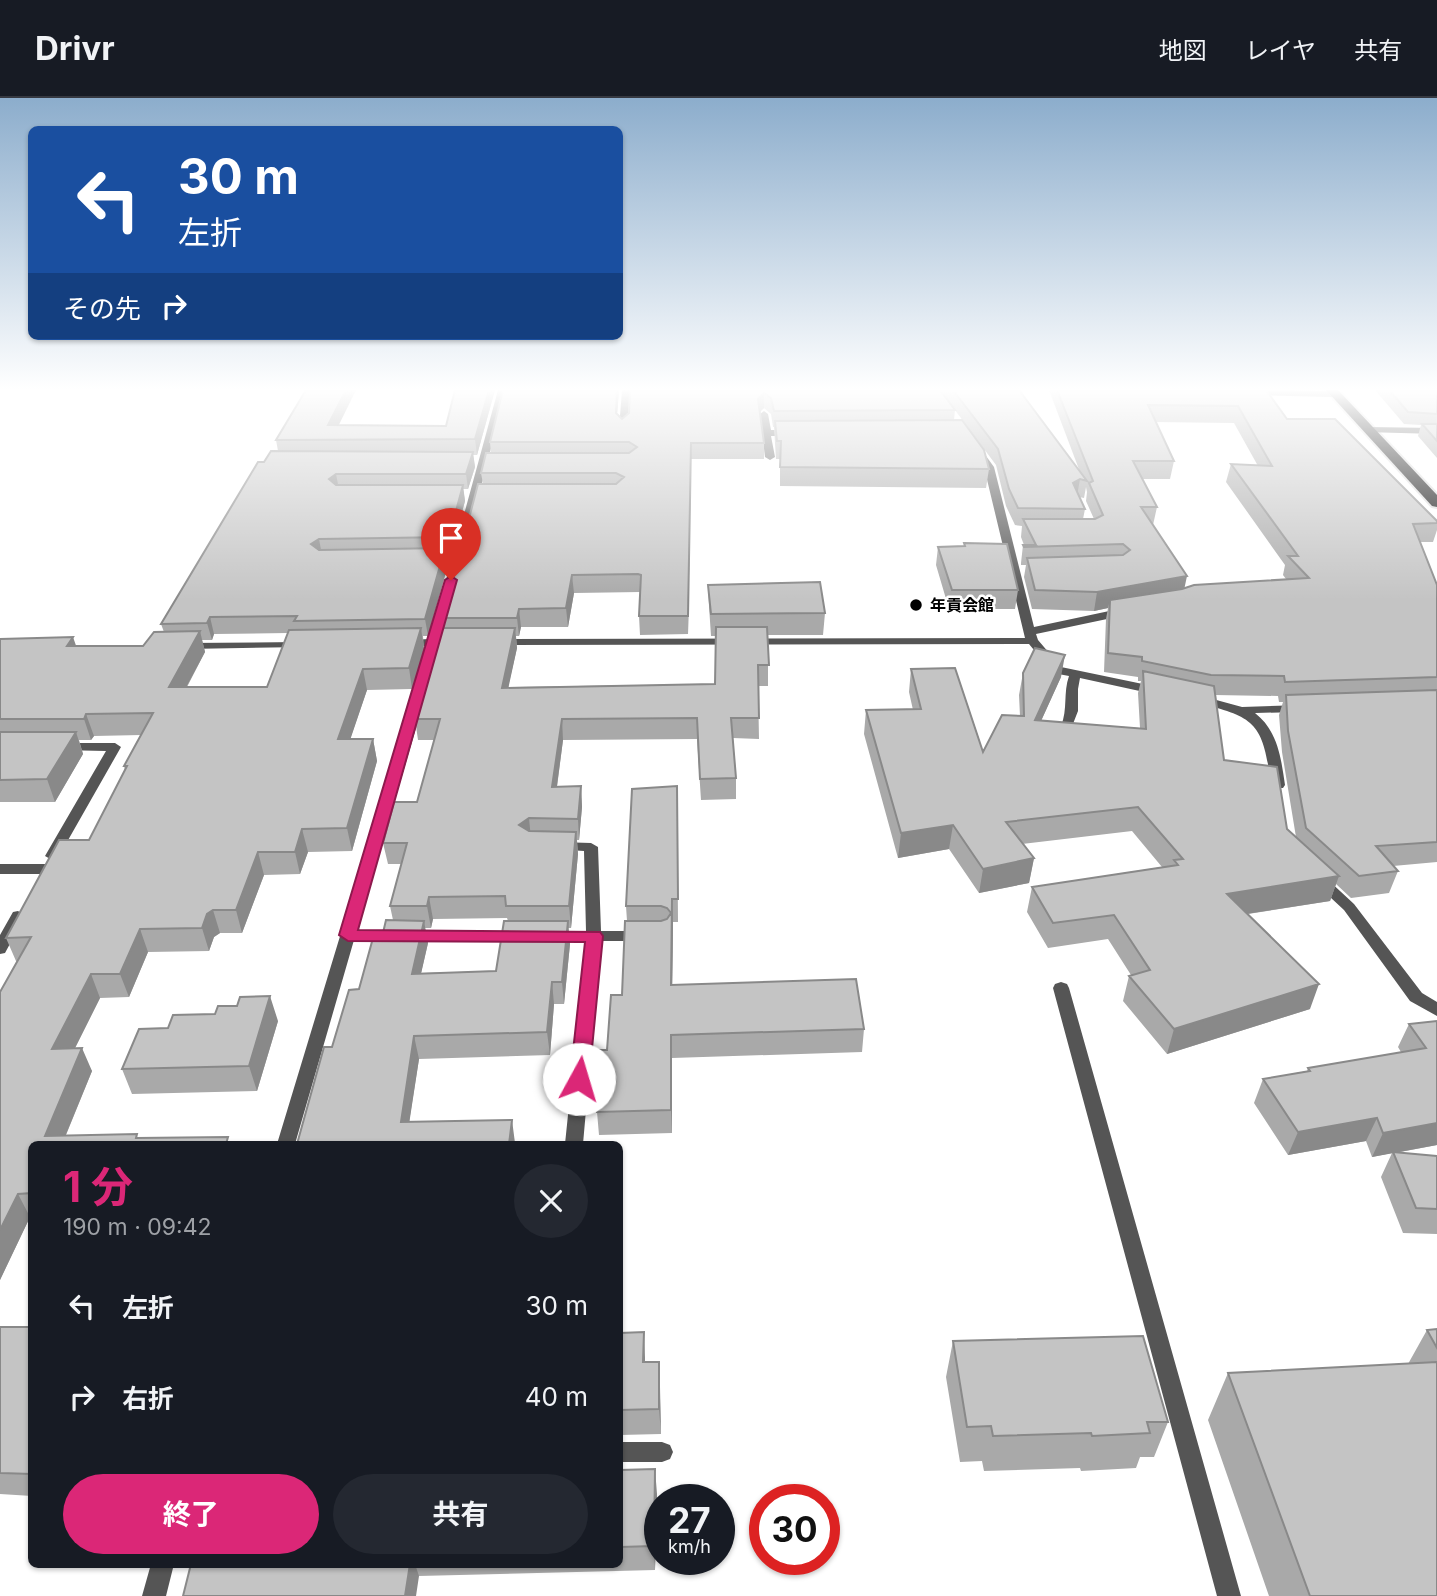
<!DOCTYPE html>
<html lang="ja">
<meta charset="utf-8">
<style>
:root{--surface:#171b24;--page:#242831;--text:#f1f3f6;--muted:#9ea1a6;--line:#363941;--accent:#db2777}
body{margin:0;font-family:Inter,"Noto Sans JP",sans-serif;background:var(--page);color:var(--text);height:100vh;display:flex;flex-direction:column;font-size:26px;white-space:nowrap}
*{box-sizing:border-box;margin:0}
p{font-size:23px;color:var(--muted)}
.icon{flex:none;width:38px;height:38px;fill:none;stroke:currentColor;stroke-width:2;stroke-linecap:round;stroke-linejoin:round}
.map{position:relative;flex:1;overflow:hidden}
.side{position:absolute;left:28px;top:1043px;width:595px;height:427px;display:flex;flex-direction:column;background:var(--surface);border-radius:10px;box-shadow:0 2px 5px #0004}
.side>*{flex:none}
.guide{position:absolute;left:28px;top:28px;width:595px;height:214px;border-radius:10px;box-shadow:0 2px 5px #0004;background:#1a4fa0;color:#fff;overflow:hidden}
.speed{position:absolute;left:644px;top:1386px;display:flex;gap:14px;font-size:35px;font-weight:700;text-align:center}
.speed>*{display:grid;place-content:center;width:91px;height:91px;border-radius:50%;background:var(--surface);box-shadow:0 2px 5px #0004;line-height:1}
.speed small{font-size:18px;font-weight:400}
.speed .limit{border:10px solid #d22;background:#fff;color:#111}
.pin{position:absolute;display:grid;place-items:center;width:60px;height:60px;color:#fff;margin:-72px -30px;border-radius:50% 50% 50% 0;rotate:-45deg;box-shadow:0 0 7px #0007}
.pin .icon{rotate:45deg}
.me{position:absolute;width:77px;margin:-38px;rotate:6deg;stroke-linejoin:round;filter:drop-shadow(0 0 5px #0008)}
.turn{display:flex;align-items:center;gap:24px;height:147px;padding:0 35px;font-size:32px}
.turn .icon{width:91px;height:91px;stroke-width:2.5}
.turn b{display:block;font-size:49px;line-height:60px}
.then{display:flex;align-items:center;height:66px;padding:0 35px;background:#0003;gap:14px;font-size:26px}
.round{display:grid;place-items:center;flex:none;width:74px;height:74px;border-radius:37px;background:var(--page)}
.head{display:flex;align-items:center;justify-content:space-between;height:119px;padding:0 35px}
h1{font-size:42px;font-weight:700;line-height:52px;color:var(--accent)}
.primary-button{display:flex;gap:14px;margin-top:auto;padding:14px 35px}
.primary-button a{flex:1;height:80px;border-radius:42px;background:var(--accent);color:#fff;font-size:28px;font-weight:700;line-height:80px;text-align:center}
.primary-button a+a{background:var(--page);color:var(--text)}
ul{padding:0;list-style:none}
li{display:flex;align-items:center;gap:21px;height:91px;padding:0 35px}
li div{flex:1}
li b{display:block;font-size:26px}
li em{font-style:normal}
header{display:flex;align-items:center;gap:42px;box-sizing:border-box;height:98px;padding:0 35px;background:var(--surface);border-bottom:2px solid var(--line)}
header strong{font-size:33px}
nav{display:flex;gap:38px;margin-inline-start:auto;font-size:24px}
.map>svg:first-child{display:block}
</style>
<header>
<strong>Drivr</strong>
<nav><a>地図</a><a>レイヤ</a><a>共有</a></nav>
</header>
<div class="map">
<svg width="1437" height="1498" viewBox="0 0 1437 1498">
<rect width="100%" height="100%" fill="#fff"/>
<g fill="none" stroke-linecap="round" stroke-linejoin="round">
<defs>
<path id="trunk" d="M1326,292H1338L1437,397V409L1432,408Z"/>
</defs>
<use href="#trunk" stroke="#dbdbdb" stroke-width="4"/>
<path fill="#555" fill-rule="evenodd" d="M498,292H506L442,541H454L460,544L454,547L440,548L357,832L518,833L523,834L526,838L523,842L518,843L354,842L295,1046H277L428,548H407L401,545L407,542L430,541Z
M622,292H630L627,331L623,334L619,331Z
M1249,292L1335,293L1339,296L1335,299L1246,297L1245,295Z
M764,313L768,316L771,332H793L797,335L793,338H771L775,359L770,362L765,359L760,316Z
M1368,329L1437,330V336L1365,334L1364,332Z
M978,350L981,351L994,369L1034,529L1114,512L1126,511L1132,514L1126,517L1036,536L1038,542L1061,569L1162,590L1164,593L1162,596L1158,597L1080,580L1078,591V613L1071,631L1067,632L1061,628C1068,611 1063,595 1069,578L1053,575L1029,546L498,547L492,544L498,541L1025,540L984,369L973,353Z
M300,544L304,545V549L187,551L181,548L187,545Z
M1198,597L1242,609L1303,607L1305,610L1303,613L1299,614L1255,615C1278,633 1281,660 1285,687L1283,690H1273L1271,687C1263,623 1255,619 1194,604L1192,601L1194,598Z
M64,645H115L121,649L59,758L52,762L45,758L106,653L59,652L58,649Z
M559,744L591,745L598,749L601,833H644L649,834L652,838L649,842L644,843H601L583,1046H565L586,843H552L547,842L544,838L547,834L552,833H586L584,753L554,751L552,748Z
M0,766H45L52,771L45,776H0Z
M1321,778L1326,780L1354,806L1422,895L1437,904V918L1410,903L1344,812L1316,786L1314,783L1316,780Z
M18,813L25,818L5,855L0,856V837L13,814Z
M1061,884L1067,886L1069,890L1241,1498H1217L1053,890L1055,886Z
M620,1344H662L670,1347L673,1354L670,1361L662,1364H620Z
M151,1466H174L166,1498H142Z"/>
<use href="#trunk" fill="#000" fill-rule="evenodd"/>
</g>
<path fill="#a9a9a9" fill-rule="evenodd" d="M455,292H495L477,357H473L475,369L468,391H463L465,403L451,455H446L448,467L428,538H423L424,551L412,591L367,592L350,641H373L377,663L352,753L308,754L300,776L264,777L242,835H220L214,839L209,853L148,854L129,899L100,900L75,950L92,973L66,1037L32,1046V1119H30L0,1182V894L17,863H16L6,840L89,742L125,672L124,668L141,637L94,638L91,642H79L83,656L55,704H0V541L76,548H143L164,534L161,526L264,364L278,353L276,342L339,327L446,328ZM288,535L267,589H187L205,554L202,542H212L214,536Z
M503,292H619L617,316L622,321L629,315L630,292H940L955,312L954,322L989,371L986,390L780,388V361H776L774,329H773L771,316L764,310L760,314L764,345V361H691L688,536L640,537L639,518L640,494L574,495L568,529H521L519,538H516L517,550L508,589L715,586L716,538H711L709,508L708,487L825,515L823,537H768V588H758L759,641L733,640L736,680V701L701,702L697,641L563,642L557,689L581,688L582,709L579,742H577L578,756L571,830H568L570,846L564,906H554L550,957L419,961L409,1024L515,1045L297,1046L332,949L382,839L393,822L390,808L401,766H388L383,745L417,704L434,642H418L415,621L428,575L427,570L444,530L443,520L483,386L481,375L491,355L490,344ZM507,820L508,823L496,873L421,875L428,845L425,830H431L433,821Z
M940,292H1019L1080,374L1049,292H1266L1287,321L1437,423V432L1433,444H1420L1437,487V764L1393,768L1398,773L1389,795L1351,800L1336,786L1330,803L1248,816L1310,911L1167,956L1123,903L1129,878L1131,877L1108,841L1048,850L1027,814L1032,789L1162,769L1132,733L1022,746L1034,760L1029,785L979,795L949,751L898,760L864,636L866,612H913L909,594L911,571L983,654L1020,618L1019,597L1023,575L1061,579L1041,623L1140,630L1138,595L1141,583H1138V579L1104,574L1106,521L1108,510L1094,513L1032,511L1024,479L1026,467H1021V465L1023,447H1024L1021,439L1022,428L1015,427L1006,408L996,367ZM1156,324L1234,325L1258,368L1231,366L1226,384L1285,467L1283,477L1286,481L1184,491L1153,427L1157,409L1142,381H1170L1174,363ZM1086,389L1087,394L1086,403L1094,421H1083L1085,411L1079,399L1084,400ZM1215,597L1278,598L1279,604H1283L1279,617L1282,654L1296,739L1287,731L1224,662Z
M1375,292H1437V360L1418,338L1421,327L1404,326Z
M964,445L1018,492L1015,511H949L936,467L938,449L964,448Z
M677,688L678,824H673L672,887L864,931L862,954L672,960V1035L599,1037L597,1014L607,952L622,897L627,823L626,808Z
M278,923L257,993L132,996L122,971L168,930Z
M1437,923V1047L1395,1055L1437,1058V1136L1403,1135L1381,1079L1392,1055L1372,1059L1366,1043L1288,1057L1254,1005L1263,981L1307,973L1308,970L1401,954L1398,949L1409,926Z
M0,1229H32V1398L0,1396Z
M1437,1231V1498H1269L1208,1322L1228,1275L1408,1266L1427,1232Z
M620,1235L645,1264H659L661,1336L620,1337Z
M953,1243L1168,1324L1154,1359H1140L1136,1370L1081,1373L1080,1370L984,1373L982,1363L960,1364L946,1279Z
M620,1372L657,1396L655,1472L419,1478L191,1466H620Z"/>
<path fill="#898989" d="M346,292H356L331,343L328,327Z
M489,292H495L477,357L475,341Z
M617,292H619L616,331V315Z
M764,295V310L757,316L758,301Z
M691,345V361L688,536V518Z
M473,354L475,369L468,391L466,376Z
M336,376L339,391L329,381Z
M1080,381L1077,398L1073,385Z
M463,387L465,403L451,455L449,439Z
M319,441L322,457L311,446Z
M445,450L448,467L428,538L425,521Z
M572,477L574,495L568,529L566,510Z
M1187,478L1183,497L1110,502L1108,510L1094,513L1097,494Z
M519,511L521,529L519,538L517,520Z
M210,519L214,536L212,542L207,525Z
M421,530L424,551L412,591L409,570Z
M515,530L517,550L504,610L502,590Z
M200,533L205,554L175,610L169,589Z
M73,539L80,559L67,548Z
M1065,557L1061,579L1031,645L1035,622Z
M363,571L367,592L343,663L338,641Z
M86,616L94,638L91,642L84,621Z
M562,621L563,642L554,710L552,689Z
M76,634L83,656L55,704L47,681Z
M373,641L377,663L352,753L347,730Z
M581,688L582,709L579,742L578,721Z
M529,720L531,741L519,727Z
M953,727L949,751L898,760L901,735Z
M302,731L308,754L300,776L295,754Z
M576,734L578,756L571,830L569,808Z
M258,754L264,777L242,835L236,812Z
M1034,760L1029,785L979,795L983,771Z
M1339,778L1330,803L1220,820L1227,796Z
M429,799L433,821L431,830L427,808Z
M672,801L673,824L672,910L671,887Z
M213,812L220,835L214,839L209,853L202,830L207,816Z
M424,823L428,845L416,898L412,876Z
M568,823L570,846L564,906L562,884Z
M140,831L148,854L129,899L120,876Z
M91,876L100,900L63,974L52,951Z
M552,884L554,906L550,957L547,934Z
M1319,886L1310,911L1167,956L1174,931Z
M270,898L278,923L257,993L249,968Z
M671,937L672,960V1035L671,1012Z
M414,938L419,961L406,1046L401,1024Z
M82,950L92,973L62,1046L45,1038Z
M1377,1020L1366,1043L1288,1057L1298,1034Z
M512,1022L515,1045V1046H509Z
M1437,1025V1047L1372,1059L1383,1035Z
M18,1096L30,1119L0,1182V1132Z
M644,1234L645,1260V1289L643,1264Z
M659,1264L660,1289L661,1336L659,1311Z
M655,1371L657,1396L655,1472L654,1448Z
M410,1466H415L419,1478L416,1498H405Z"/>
<path fill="#c4c4c4" stroke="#898989" stroke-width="2" d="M306,292H346L328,327L446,328L455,292H489L475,341L276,342Z
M503,292H617L616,315L622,321L629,315L630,292H940L955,312L774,313L771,300L764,295L758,301L764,345H691L688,518H639L641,477L638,476L572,477L566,510L519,511L517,520H443L478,386H616L624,379L616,375H481L486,355H629L637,349L629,344H490Z
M953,292H1019L1087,383L1080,381L1073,385L1085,411L1018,410L1009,391L998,351Z
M1057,292H1266L1287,321H1335L1437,423V425L1413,426L1437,487V579L1285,584L1284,578L1211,577L1142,563V559L1108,555L1110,502L1182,491L1194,487L1309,480L1288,458H1298L1231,366L1272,368L1238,308L1148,307L1174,363H1133L1157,409H1141L1187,478L1097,494L1035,492L1027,460L1123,457L1130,452L1123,446L1024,449L1023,447H1036L1023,421H1095L1103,417L1089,385L1093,383Z
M1389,292H1437V316L1408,314Z
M962,322L984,352L989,371L780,369L781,343H777L775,323Z
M1422,326H1437V343Z
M271,353L473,354L466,376H336L329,381L336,387H463L449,439L319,441L311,446L319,452L445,450L425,521L294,523L297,518L210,519L207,525L161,526L258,364H264Z
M964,445L1007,446L1018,492H952L938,449L965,448Z
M820,484L825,515L711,516L708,487Z
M716,529H767L769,567H758L759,620H731L736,680L700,681L697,620L562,621L552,689L581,688L578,721L529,720L519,727L529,733L576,734L569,808H506L505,798L429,799L427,808H390L407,745H383L394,704H417L440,621H415L429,570H427L439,530H515L502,590L715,586Z
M421,530L409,570L363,571L338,641H373L347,730L302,731L295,754H258L236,812H213L207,816L202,830L140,831L120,876H91L52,951L82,950L45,1038L137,1036L136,1040L228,1039L226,1046H32V1095L18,1096L0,1132V894L31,839L6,840L59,742H89L127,668H124L153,615L86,616L84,621H0V541L73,539L67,548H143L154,534L200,533L169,589H267L289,532Z
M1035,550L1065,557L1035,622L1146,631L1143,573L1214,588L1224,662L1277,669L1287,731L1339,778L1227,796L1319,886L1174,931L1129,878L1150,872L1114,817L1053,825L1032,789L1178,767L1174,762L1183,761L1138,709L1006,724L1034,760L983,771L953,727L901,735L866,612L921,611L911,571L955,570L983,654L1002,617L1024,618L1023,575Z
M1437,592V744L1376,748L1398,773L1359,778L1306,730L1288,633L1286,597Z
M0,634H76L47,681L0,682Z
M677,688L678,801H672L671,887L856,881L864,931L671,937V1012L597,1014L600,952H607L611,897H622L625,823H661L667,821L671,815L667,810L661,808H626L632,691Z
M386,822L424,823L412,876L496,873L504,823H568L562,884H552L547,934L414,938L401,1024L512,1022L509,1046H297L324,949H332L349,892L359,891L373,840L382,839Z
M270,898L249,968L122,971L139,931L168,930L173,917L215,916L218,908H237L240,899Z
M1437,923V1025L1383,1035L1377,1020L1298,1034L1263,981L1310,973L1308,970L1426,950L1409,926Z
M1393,1054L1437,1058V1111L1416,1110Z
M0,1229H32V1376L0,1375Z
M1437,1231V1250L1427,1232Z
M644,1234L643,1264H659V1311L620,1312V1235Z
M1143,1238L1168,1324H1147L1150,1335L1092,1338L1091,1335L993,1338L991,1328L967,1329L953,1243Z
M1437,1264V1498H1310L1228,1275Z
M655,1371L654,1448L620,1449V1372Z
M191,1466H410L405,1498H183Z"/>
<linearGradient id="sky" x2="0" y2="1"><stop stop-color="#8cadcc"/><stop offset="0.58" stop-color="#fff"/><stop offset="1" stop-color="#fff" stop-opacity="0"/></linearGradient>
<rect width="1437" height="502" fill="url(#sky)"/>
<path fill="#db2777" stroke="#8e194d" stroke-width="2" d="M451,478L457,482L358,832L600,834L603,838L589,981L586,986L579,988L572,986L570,981L585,844L348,843L339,837L445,482Z"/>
<circle fill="#000" stroke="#fff" stroke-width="2.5" cx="916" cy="507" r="7"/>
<g text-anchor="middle" stroke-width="5" stroke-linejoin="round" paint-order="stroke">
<g font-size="16" font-weight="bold" fill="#000" stroke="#fff" text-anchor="start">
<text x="930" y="513">年貢会館</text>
</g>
</g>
</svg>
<div class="speed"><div>27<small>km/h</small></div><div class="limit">30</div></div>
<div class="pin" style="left:451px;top:482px;background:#d93025"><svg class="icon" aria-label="arrive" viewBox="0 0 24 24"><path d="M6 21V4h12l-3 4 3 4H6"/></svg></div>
<svg class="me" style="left:579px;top:981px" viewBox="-20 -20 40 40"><circle r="19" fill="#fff"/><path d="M0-13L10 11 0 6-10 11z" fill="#db2777"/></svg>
<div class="guide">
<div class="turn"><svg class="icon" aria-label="left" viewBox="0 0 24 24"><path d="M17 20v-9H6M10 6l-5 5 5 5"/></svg><div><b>30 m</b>左折</div></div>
<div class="then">その先<svg class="icon" aria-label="right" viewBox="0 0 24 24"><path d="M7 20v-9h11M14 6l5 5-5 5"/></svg></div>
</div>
<section class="side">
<div class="head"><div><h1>1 分</h1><p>190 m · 09:42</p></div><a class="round"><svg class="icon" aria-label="close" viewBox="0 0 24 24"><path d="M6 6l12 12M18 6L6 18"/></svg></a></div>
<ul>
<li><svg class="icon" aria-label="left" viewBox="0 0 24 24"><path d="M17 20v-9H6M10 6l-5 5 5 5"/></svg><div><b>左折</b></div><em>30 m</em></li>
<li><svg class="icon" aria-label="right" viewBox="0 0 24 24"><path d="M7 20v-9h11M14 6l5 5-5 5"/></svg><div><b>右折</b></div><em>40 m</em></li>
</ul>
<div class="primary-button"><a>終了</a><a>共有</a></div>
</section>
</div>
